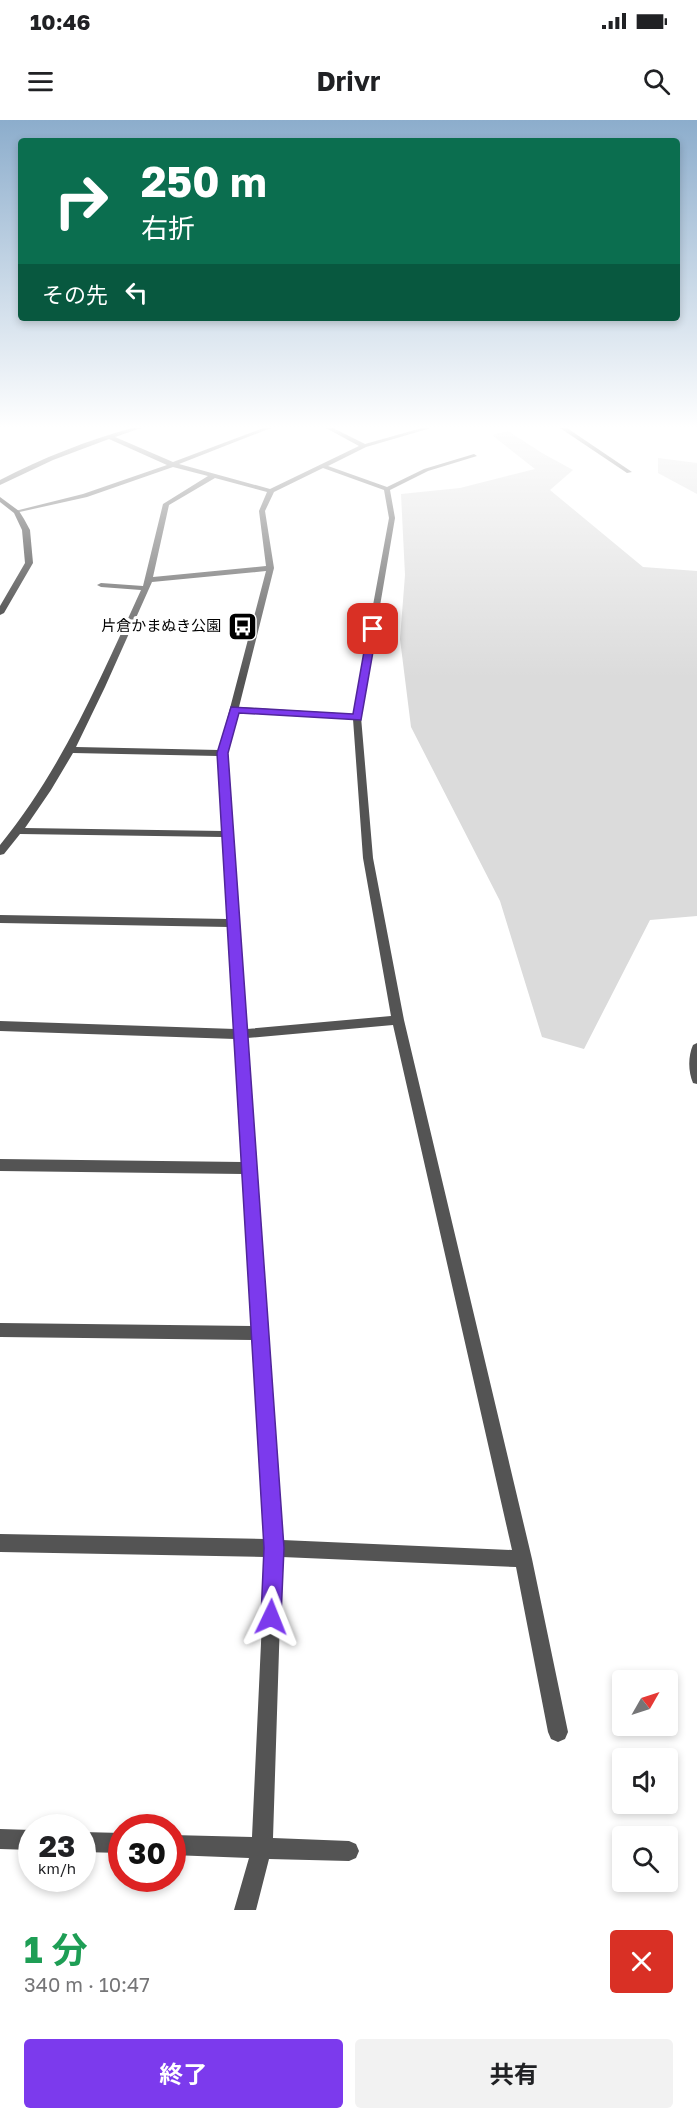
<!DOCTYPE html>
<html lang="ja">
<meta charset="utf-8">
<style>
:root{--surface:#fff;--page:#f2f2f2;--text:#202124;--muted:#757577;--accent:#7c3aed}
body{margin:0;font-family:"Golos Text","Noto Sans JP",sans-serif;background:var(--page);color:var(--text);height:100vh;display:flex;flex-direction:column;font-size:22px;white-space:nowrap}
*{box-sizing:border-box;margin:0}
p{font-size:20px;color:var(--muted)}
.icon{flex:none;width:33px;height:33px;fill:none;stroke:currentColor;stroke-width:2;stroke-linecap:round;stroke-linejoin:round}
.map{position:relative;height:1790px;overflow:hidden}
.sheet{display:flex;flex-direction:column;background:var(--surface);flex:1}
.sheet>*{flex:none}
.guide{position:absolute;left:18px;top:18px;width:662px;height:183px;border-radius:6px;box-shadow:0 3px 9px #0003;background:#0b6e4f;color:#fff;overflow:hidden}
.needle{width:39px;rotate:51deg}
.fabs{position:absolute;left:612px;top:1550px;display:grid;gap:12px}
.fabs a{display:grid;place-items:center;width:66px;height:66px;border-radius:6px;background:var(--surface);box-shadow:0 3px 9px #0003;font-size:30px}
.speed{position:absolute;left:18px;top:1694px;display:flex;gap:12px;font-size:30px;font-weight:700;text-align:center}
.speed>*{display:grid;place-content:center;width:78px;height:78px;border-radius:50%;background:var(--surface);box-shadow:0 3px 9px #0003;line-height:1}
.speed small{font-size:15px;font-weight:400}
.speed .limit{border:9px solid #d22;background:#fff;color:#111}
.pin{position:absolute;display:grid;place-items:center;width:51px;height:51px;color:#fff;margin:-26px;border-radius:12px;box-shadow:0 3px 9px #0006}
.me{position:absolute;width:66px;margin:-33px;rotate:2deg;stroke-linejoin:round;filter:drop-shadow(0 0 4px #0008)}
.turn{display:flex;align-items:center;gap:21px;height:126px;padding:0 24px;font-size:27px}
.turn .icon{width:78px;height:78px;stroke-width:2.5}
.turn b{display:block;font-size:42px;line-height:51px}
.then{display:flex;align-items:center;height:57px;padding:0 24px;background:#0003;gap:12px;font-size:22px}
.round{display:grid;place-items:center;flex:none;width:63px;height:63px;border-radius:6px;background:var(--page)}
.head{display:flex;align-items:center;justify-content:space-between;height:102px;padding:0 24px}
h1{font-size:36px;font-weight:700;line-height:45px;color:#1e9e55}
.primary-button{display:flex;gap:12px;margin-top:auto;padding:12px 24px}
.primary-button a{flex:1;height:69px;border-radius:6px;background:var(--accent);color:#fff;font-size:24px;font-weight:700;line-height:69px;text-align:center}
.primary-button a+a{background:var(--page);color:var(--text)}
.status{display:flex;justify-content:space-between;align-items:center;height:42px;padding:0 30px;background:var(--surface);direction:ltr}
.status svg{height:16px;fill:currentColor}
header{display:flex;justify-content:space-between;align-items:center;height:78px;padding:0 24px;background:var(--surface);font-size:27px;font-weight:700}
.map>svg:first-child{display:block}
</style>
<div class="status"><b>10:46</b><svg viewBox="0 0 49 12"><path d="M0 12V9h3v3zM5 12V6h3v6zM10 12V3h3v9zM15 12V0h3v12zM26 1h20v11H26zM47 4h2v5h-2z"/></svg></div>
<header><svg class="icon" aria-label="menu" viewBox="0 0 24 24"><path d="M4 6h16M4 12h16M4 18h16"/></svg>Drivr<svg class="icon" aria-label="search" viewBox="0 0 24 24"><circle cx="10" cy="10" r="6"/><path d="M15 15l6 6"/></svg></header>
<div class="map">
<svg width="697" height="1790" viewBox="0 0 697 1790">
<rect width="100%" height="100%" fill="#fff"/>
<path fill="#dbdbdb" d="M508,311L542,333L573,350L550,370L643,447L697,451V796L650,800L584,929L542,917L500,781L411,607L400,519L405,455L401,374L460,368L535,349L492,315Z
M658,338L697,343V374L658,353Z"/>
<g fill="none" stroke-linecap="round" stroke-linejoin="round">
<path fill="#545454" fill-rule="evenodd" d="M132,308H141L115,317L173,342L263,308H271L179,344L270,369L359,326L326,308H333L365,324L422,308H431L366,327L328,346L387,367L424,349L474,334L477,336L428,351L390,370L395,398L361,597L373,738L404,900L532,1439L568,1612L565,1619L558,1622L551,1619L548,1612L516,1447L282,1437L273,1718L349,1721L356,1724L359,1731L356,1738L349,1741L269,1739L256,1790H234L249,1738L172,1735V1715L252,1717L265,1437L0,1432V1414L265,1419L253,1220L0,1217V1203L252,1206L243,1054L0,1051V1039L242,1042L235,919L0,911V901L235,909L229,807L0,803V795L228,799L223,717L20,714L4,734L0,735V725C62,649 100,559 141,470L101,467L97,465L101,463L143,466L163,384L208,356L173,347L87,377L15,393V391L83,374L167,345L109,319L53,340L0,365V360C42,338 86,321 132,308ZM323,348L384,370L389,398L353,594L239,587L274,448L265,391L274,372ZM215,358L267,372L259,391L266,446L153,457L169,385ZM266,451L219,630L76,627L105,567L152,462ZM238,592L353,599L363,738L391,896L247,909L228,633ZM73,633L218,636L223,711L25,708L51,670ZM393,905L512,1430L282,1420L247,918Z
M560,308H567L632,352L627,353Z
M697,923V964L693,963C688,951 688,936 693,925Z
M0,1709L32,1710V1730L0,1729Z
M82,1712L122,1713V1733L82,1732Z"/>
<path fill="#212121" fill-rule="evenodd" d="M0,377L19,391L24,399L30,410L33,443L4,493L0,495V486L25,443L22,410L14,393L0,382Z"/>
</g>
<linearGradient id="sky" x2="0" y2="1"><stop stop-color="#8cadcc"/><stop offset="0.55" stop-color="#fff"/><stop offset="1" stop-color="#fff" stop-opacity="0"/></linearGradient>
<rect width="697" height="558" fill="url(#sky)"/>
<path fill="#7c3aed" stroke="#51269a" stroke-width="1.5" d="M373,506L377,509L361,600L239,593L228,633L284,1428L281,1497L278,1504L271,1507L264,1504L261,1497L264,1428L217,633L231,587L353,594L368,509Z"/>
<defs>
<symbol id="bus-square" viewBox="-11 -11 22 22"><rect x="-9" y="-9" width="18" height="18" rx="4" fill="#000" stroke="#fff"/><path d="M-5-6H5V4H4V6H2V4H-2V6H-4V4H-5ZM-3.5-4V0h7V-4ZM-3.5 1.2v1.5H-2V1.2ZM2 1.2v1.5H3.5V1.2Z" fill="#fff"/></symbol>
</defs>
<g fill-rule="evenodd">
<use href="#bus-square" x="226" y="490" width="33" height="33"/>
</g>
<g text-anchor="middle" stroke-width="6" stroke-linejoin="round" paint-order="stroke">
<g font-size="15" fill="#000" stroke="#fff" text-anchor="end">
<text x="221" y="511">片倉かまぬき公園</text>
</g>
</g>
</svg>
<div class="fabs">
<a><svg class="needle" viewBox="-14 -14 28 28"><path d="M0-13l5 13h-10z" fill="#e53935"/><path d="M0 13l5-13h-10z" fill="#757577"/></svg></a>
<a><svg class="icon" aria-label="sound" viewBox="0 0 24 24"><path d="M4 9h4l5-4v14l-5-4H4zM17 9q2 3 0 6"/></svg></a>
<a><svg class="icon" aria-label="search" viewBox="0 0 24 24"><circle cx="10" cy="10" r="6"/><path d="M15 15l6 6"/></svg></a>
</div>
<div class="speed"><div>23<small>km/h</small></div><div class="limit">30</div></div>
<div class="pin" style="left:373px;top:509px;background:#d93025"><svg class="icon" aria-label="arrive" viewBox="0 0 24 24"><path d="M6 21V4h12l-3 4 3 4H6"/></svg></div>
<svg class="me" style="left:271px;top:1497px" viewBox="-20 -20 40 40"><path d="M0-17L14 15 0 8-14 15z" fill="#7c3aed" stroke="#fff" stroke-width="4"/></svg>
<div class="guide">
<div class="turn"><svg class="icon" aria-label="right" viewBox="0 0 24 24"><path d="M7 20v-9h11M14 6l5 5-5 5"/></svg><div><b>250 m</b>右折</div></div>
<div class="then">その先<svg class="icon" aria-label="left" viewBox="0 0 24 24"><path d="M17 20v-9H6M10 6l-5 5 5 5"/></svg></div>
</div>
</div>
<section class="sheet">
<div class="head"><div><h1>1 分</h1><p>340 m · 10:47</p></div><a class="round" style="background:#d93025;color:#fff"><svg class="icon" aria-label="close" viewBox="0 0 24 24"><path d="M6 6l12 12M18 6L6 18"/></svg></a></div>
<div class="primary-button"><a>終了</a><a>共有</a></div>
</section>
